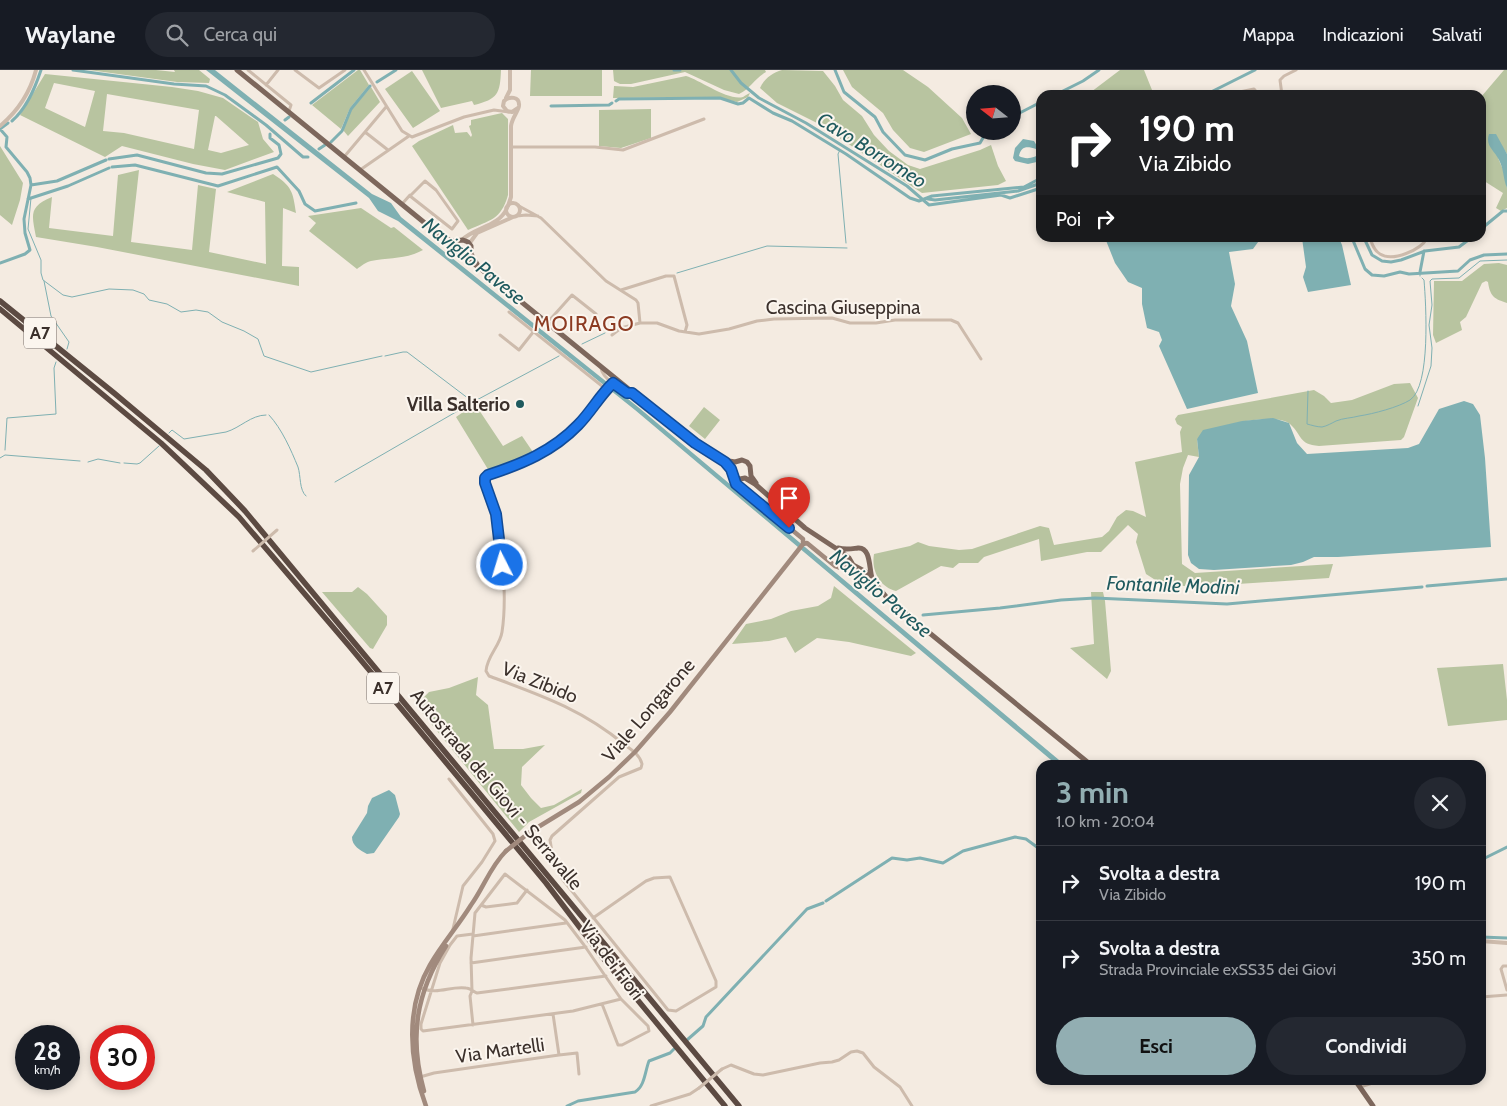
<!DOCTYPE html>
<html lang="it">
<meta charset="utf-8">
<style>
:root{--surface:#171b24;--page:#242831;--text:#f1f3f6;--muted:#9ea1a6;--line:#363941;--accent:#92aeb2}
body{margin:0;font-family:Cabin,sans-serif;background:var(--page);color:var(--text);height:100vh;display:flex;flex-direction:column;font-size:19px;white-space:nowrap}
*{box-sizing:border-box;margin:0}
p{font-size:16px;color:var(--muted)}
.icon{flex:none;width:28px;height:28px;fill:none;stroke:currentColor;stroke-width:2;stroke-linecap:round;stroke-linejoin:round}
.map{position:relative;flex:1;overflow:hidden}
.side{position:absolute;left:1036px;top:690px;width:450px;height:325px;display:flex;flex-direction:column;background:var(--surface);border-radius:15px;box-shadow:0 2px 8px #0003}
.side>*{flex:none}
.top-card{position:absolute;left:1036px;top:20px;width:450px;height:152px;border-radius:15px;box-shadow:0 2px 8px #0003;background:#202124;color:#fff;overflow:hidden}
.needle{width:32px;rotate:287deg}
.controls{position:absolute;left:966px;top:15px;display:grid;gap:10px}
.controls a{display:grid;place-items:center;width:55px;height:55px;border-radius:50%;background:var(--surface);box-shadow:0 2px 8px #0003;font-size:25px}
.speed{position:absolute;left:15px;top:955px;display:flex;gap:10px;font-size:25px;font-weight:700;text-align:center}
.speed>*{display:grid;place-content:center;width:65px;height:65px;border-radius:50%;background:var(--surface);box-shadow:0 2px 8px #0003;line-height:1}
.speed small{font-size:12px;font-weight:400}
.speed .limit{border:8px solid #d22;background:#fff;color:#111}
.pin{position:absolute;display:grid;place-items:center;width:42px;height:42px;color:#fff;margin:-51px -21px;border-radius:50% 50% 50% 0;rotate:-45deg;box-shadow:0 0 5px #0007}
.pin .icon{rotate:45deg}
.me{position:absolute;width:55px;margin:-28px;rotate:355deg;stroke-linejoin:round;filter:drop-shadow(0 0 4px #0008)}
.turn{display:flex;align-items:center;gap:18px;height:105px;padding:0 20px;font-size:22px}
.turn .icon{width:65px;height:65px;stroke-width:2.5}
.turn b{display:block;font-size:35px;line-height:42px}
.then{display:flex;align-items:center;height:48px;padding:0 20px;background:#0003;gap:10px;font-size:19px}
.round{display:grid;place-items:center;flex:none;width:52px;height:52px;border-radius:26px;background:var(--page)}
.head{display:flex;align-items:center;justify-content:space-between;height:85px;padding:0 20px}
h1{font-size:30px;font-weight:700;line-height:38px;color:var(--accent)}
.cta{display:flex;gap:10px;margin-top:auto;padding:10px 20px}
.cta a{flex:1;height:58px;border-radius:30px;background:var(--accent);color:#111;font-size:20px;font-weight:700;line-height:58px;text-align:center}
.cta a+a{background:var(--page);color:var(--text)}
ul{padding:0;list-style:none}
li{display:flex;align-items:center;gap:15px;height:75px;padding:0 20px;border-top:1px solid var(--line)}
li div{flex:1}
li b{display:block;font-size:19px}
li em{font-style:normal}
header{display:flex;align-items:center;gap:30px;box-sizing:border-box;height:70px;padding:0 25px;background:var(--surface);border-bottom:1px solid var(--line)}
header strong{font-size:24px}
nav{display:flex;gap:28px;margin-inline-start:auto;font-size:18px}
.search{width:350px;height:45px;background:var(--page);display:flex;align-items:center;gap:12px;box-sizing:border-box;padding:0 18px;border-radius:28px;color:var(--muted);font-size:19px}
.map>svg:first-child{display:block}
</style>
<header>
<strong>Waylane</strong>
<div class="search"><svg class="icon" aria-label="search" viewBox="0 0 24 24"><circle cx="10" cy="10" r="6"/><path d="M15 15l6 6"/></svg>Cerca qui</div>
<nav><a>Mappa</a><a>Indicazioni</a><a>Salvati</a></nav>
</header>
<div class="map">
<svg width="1507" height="1036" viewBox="0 0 1507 1036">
<rect width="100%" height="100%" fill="#f4ebe1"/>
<path fill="#b8c4a0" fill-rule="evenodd" d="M89,0H156L175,2L174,0H199L210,9L209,13L177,12Z
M358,0H360L369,15L350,38L341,59L312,35Z
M422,0H501C500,24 498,29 474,35L472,31L441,38Z
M531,0H602V26H530Z
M613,0H765L766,2C755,8 750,19 739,24L724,20L685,2L631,14H620L614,11Z
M782,0L823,1L835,16L843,30L862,46L874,65L889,81L908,95L920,99L980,80L991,75L998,96L1006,111L998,115L922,123L817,53L777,33L760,18C764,9 772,3 782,0Z
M843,0H903L928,17L962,48L971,64L924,82L910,78L893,60L883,43L852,17Z
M1120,0H1144L1154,25H1087Z
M1504,0H1507V84L1499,72L1498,88L1504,102L1507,118V138L1501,141L1496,138L1503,123L1481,109V27Z
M412,1L440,41L413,58L385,19Z
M45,4L172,17L198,21L223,28L258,52L263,69L274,82L225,100L193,94L122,76L105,87L20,45ZM54,13L95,21L85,57L45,38ZM107,24L199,40L194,79L124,63L103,61ZM215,46H216L249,75L221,83L208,80Z
M686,6C700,10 728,31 743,27C745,26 747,24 750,23L748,27L737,32L720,28L711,27L613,28L614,16L633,17Z
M371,17L380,32L348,66L343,60L352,39Z
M651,39V68L621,78L599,76V40Z
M502,43L508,49V125C501,150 490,150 468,160L412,76L419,71L453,55L455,63L467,62L471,67L472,65L469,56L471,55V50Z
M0,76L23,113L20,130L12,155L0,145Z
M139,100L131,172L192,180L198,115L216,119L209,182L266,194L265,132L227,122L273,104C292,116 293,122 296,143L283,138L282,196L299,197V216L97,177L36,167C32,145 28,137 52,127L49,158L113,166L118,105Z
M361,138L391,158L394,157L423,180C404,190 390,187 371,191C366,192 361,196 357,199L309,161L316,153L308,146Z
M1499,193L1507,195V233C1495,229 1490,227 1488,212L1486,211L1482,213L1466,247L1460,252L1462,260L1436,273L1433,265L1434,211H1462L1484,194Z
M1410,313L1418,328L1404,367L1401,370L1319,376C1298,374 1303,366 1290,354C1278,344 1239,351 1225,356C1216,359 1206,365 1197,369L1199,387L1188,385L1183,398L1180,414L1182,494L1195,503L1333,494L1329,508L1192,517L1160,513L1146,504L1136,472L1138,464L1128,455L1101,482H1087L1041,491L1039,469L984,487L978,493H959L953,498L941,496L896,521C880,517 871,501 874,484L910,476L918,472L929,476L959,480L972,479L1040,456L1049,458L1054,475L1102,467L1109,461L1117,447L1126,440L1133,441L1146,447L1135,392L1182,382L1180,362L1182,357L1177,354L1175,349L1178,345L1314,320L1324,326L1331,333L1352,330L1394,314Z
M475,334L503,376L522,366L535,385L489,401L456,347Z
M704,337L720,350L705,369L689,356Z
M834,516L916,583L911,586L849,572L817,568L795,583L786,567L769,571L732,574L746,554L771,549L791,541L818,536L831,528Z
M358,517L367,524L387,546V555L373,579L370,578L322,522H352Z
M1091,522H1103L1105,531L1111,601L1107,609L1070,578L1094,574Z
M1503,594L1507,630V650L1448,656L1437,598Z
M478,607L476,625L488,635L494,679H523L545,675L522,697L521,715L531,728L541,738L554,735L582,719L581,723L529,752L519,762L416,635L429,622L449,618Z"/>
<path fill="#7fb0b2" d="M206,0H215L372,124L391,133L401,147L638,337L1065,695H1057L635,340L398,151L378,141L369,128Z
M1489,64H1496L1507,84V118C1503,109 1504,99 1499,90C1494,80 1485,76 1489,64Z
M1023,69L1034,71L1037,76L1036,79C1027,76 1021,76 1019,86C1026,90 1035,88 1041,83V91L1028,94L1015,91L1013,88L1015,78Z
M1105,168H1261L1253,179L1229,182L1235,214L1231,236L1247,271L1258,323L1187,339L1159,276L1162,270L1159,262L1147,258L1142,234V218L1128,212L1115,193Z
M1302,168H1339L1342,175L1351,215L1308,222L1303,207L1306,197Z
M1464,331L1473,334L1480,345L1485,388L1491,477L1338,487H1314L1303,492L1291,495L1214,500L1199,499L1191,493L1188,485L1189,405L1199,387L1197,369L1203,360L1242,351L1273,348L1289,353L1297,373L1307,384L1408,378L1419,374L1439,339Z
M389,720L395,725L400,744L399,747L374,783L367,784C360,780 352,776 352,767L367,743L368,736L372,728Z"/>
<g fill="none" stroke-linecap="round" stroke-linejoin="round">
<path stroke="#7fb0b2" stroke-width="1" d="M840,80L838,84L846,173
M31,128L28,159L41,190V203L43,210L63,225L72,227L109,219L133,220L144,224L149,230L167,234L181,242L196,240L208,242L222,252L244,261L258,269L264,286L311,302L382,286
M677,203L767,176L847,178
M1420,206V203
M44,211L51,246L69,272L67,279
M582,274L605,263
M385,286L403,282H407L473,332L559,286
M1308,321L1307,354C1311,355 1317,357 1322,357C1327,356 1332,353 1336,351C1343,348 1352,348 1359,346C1373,344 1399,337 1410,330C1431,316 1426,234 1424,210L1422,208
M1418,336L1431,296L1432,278L1429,255L1432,235L1430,211L1432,209L1459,208L1480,191L1507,190
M269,345C282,359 291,380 298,397C301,406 299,420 306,426
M169,363L172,360L184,369L226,362C240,358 251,345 266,345
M5,380L7,348L56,344L54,298L56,292
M0,388L5,385L80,391
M88,392L98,389L120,393
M124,393L137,394L140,393L159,376
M335,412L468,335"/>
<path stroke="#7fb0b2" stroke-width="3" d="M73,0L174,14L206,16L225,25L266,55L303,87H308
M674,0H680
M731,0L741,13L759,28L806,53L907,116L929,135L1001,125L1010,128L1041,118
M835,0L844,22L875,47L883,62L905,85L925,90L952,79L980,73L987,61
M377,12L396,0
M1055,25L1083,11L1099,0
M1205,25L1255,0
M616,31L619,29L720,28L738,34L743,33L749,28L773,43L792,51L846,84L910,128L919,131L932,126L1024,117L1041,108
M311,33L354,0
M551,36L609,35L612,33
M1012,47L1041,32
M285,50L289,47
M12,51C27,38 35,18 41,0
M331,72L342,61L351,39L370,16
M319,79L325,75
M109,89L137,85L206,103L222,104L278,88L281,84L279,75L270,68V64
M112,97L135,95L218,116L277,97L299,121L305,134L315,141L356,133
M31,115L57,111L106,90
M28,129L68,116L109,98
M928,129L935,130L1018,121L1041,113
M1481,159L1503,141H1507
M1352,168L1365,199L1372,205L1384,206L1400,202L1409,204L1458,201L1470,190L1484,185L1507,184
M1364,168L1372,185L1382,191L1391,192L1401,190L1425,181L1459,177L1471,168
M0,193L25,184L30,180L25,163L24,149L31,115L30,108L27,102L6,77L7,67L0,59L8,53
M1420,202L1424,181
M1427,516L1507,509
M923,545L1000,538L1061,530L1095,528L1227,534L1422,517
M1481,790L1507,777
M826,831L892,788L907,790L920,788L943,793L963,781L1015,767L1026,769L1041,780
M1481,867L1507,868
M687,970L703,956L706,947L807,839L823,833
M567,1036L578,1031L635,1022C645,1016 645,1001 649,991L670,983L674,979"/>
<path stroke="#cdbbac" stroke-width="3" d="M248,0L291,35L289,41
M295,0L319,18L345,0
M364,0L402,61L412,67L464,47L494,40L509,42
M266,15L278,0
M1225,25L1254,19L1259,25
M1282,25L1280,10L1284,6L1296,0
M365,62L388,80
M511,77H595L623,80L704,49
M344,87L386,37
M360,100L409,66
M402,134L410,125V126L452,159L458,151L436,120L425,111L410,126
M519,136L541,148L606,211L636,230L638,233L640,253
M517,146L526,145L538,146
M1370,168C1372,174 1374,181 1380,184C1393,192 1421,180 1427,168
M621,220L666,206H674L687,255L685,262
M509,242L607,320
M547,253L572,225L596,244
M500,265L519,280L534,261
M612,265L621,258L640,253H657L679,261L699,264L729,259L757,251L774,249L832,248L850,253H876L895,250H951L958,253L981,289
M601,298C602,307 622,323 632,323
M449,709L493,764L495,771L482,792L463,816L452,863
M481,835L486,837L517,833L527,820
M593,848L646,811L654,808L670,807L716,911V917L676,941L668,940L563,810L554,794L550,770L552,766L619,707L641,698L642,694C640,685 632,680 625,675C582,639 540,625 489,606L486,601C487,586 500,576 502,562C507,530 503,478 496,446C494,435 488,424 485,413V408L488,405C504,400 521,396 535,388C567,369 590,342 612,313
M473,864L457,866L450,875L440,893L421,954V959L423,961L573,941L621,929
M473,866L566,853
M471,893L586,877
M1507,896H1503L1501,899L1507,920
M420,918C440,925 448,916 466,918C470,918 474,922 477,923L606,906
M1481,927L1507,925
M473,955L470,926L472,921L471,888L475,843L505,804L565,850L584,875L621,929L648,956L649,961L622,975H618L602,934
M1481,959V964
M559,985L577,983L579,1004
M722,999L731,995L754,1004L763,1005L820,993L832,992L839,990L851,982L857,981L863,983L874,997L900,1017L912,1036
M420,1007L434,1003L559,985L553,944
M1360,1017L1382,1010
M651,1036L690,1024L699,1018"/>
<path stroke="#cdbbac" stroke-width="4" d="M506,28L510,20V0
M0,56C18,41 30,23 36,0
M506 140a7 7 0 1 1 14 0a7 7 0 1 1-14 0Z
M508,136L511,127V56C512,48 518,42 519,36C520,26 509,26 504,31L503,36L507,41L512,42L518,38
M462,170C475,157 499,157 507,138
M469,174L477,163L513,147
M1481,871L1507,873"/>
<path stroke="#a18a7d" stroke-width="4.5" d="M734,407L736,414L803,469V474
M803,474L807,473L835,496L841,498L853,495
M530,762L579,732L609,707L635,682L670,642L803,474
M424,1021C409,967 416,923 446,876
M426,1036C409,991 405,938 430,895C442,874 458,856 471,835C484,817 490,797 506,781"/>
<path stroke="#7d675c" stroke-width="5" d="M237,0L442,167L455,178L458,184L466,188L481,199L695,373L725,392L731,399L734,407L740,409L745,408L755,414L805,458L843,483L849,488L853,495L866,502L888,529L1091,695
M445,168L454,171L463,170L468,172L471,176V184L477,194
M723,390L735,392L742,390L747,392L750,396L751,406L756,413
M838,478C846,480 850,479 858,478C871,477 869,499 872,508
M1355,1010L1373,1036"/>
<path stroke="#5c4a42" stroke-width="5.5" d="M0,231L114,323L206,400L245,441L739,1036
M0,239L161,373L239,447L350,577L546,813L603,888L725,1036"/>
<path stroke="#cdbbac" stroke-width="3" d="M253,481L277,460
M699,1018L722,999"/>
<path stroke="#a18a7d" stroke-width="4.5" d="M506,781L530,762"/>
</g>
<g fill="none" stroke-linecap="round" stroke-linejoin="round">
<defs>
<path id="route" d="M502,495L496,444L485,413V408L488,405C522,394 553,381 578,355C591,342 600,325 613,313L627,323H632L695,373L725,392L731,399L736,414L789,458"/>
</defs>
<use href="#route" stroke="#114b97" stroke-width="12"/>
<use href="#route" stroke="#1a73e8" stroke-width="9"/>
</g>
<circle fill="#1f5a5e" stroke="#fbf5ee" stroke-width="2" cx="520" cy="334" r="5"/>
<g text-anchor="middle" stroke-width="4" stroke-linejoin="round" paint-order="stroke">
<g fill="#fbf5ee" stroke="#756b66" stroke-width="1">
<rect x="24" y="247.5" width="32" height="31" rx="4"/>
<rect x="367" y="602.5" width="32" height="31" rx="4"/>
</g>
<g font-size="18" font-weight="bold" fill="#3b302b">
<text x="40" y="269">A7</text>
<text x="383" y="624">A7</text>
</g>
<g font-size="19" fill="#3b302b" stroke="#fbf5ee">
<text x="843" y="244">Cascina Giuseppina</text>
<text transform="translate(540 612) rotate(22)" y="7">Via Zibido</text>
<text transform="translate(648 640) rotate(-49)" y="7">Viale Longarone</text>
<text transform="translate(497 719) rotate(50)" y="7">Autostrada dei Giovi - Serravalle</text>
<text transform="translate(612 890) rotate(53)" y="7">Via dei Fiori</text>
<text transform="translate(500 980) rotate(-8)" y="7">Via Martelli</text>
</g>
<g font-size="19" font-weight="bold" fill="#3b302b" stroke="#fbf5ee" text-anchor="end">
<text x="510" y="341">Villa Salterio</text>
</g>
<g font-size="20" font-style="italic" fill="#1f5a5e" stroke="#fbf5ee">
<text transform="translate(872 80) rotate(32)" y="7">Cavo Borromeo</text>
<text transform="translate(474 191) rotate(39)" y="7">Naviglio Pavese</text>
<text transform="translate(1173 515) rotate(2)" y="7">Fontanile Modini</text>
<text transform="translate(881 523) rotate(40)" y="7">Naviglio Pavese</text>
</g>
<g font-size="21" letter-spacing="1" fill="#8c3b22" stroke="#fbf5ee">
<text x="584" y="261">MOIRAGO</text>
</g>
</g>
</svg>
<div class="controls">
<a><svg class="needle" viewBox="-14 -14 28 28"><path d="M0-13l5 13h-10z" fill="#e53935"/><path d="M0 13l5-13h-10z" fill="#9ea1a6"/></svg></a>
</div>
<div class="speed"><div>28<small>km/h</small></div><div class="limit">30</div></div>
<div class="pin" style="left:789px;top:458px;background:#d93025"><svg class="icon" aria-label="arrive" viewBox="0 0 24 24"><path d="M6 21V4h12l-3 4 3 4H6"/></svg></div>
<svg class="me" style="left:502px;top:495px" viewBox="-20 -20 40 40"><circle r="17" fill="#1a73e8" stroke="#fff" stroke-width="3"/><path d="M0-11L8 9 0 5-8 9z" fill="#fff"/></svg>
<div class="top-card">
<div class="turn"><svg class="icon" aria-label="right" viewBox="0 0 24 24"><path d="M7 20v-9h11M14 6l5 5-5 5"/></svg><div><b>190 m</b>Via Zibido</div></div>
<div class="then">Poi<svg class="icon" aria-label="right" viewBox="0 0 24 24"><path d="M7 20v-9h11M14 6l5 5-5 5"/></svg></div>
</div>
<section class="side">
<div class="head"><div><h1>3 min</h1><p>1.0 km · 20:04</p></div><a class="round"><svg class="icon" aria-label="close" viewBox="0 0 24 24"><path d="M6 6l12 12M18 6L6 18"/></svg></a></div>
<ul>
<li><svg class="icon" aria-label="right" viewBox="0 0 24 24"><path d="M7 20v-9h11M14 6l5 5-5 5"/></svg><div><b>Svolta a destra</b><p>Via Zibido</p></div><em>190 m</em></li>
<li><svg class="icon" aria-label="right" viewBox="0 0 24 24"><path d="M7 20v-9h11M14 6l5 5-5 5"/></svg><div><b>Svolta a destra</b><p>Strada Provinciale exSS35 dei Giovi</p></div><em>350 m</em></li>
</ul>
<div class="cta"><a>Esci</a><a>Condividi</a></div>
</section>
</div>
